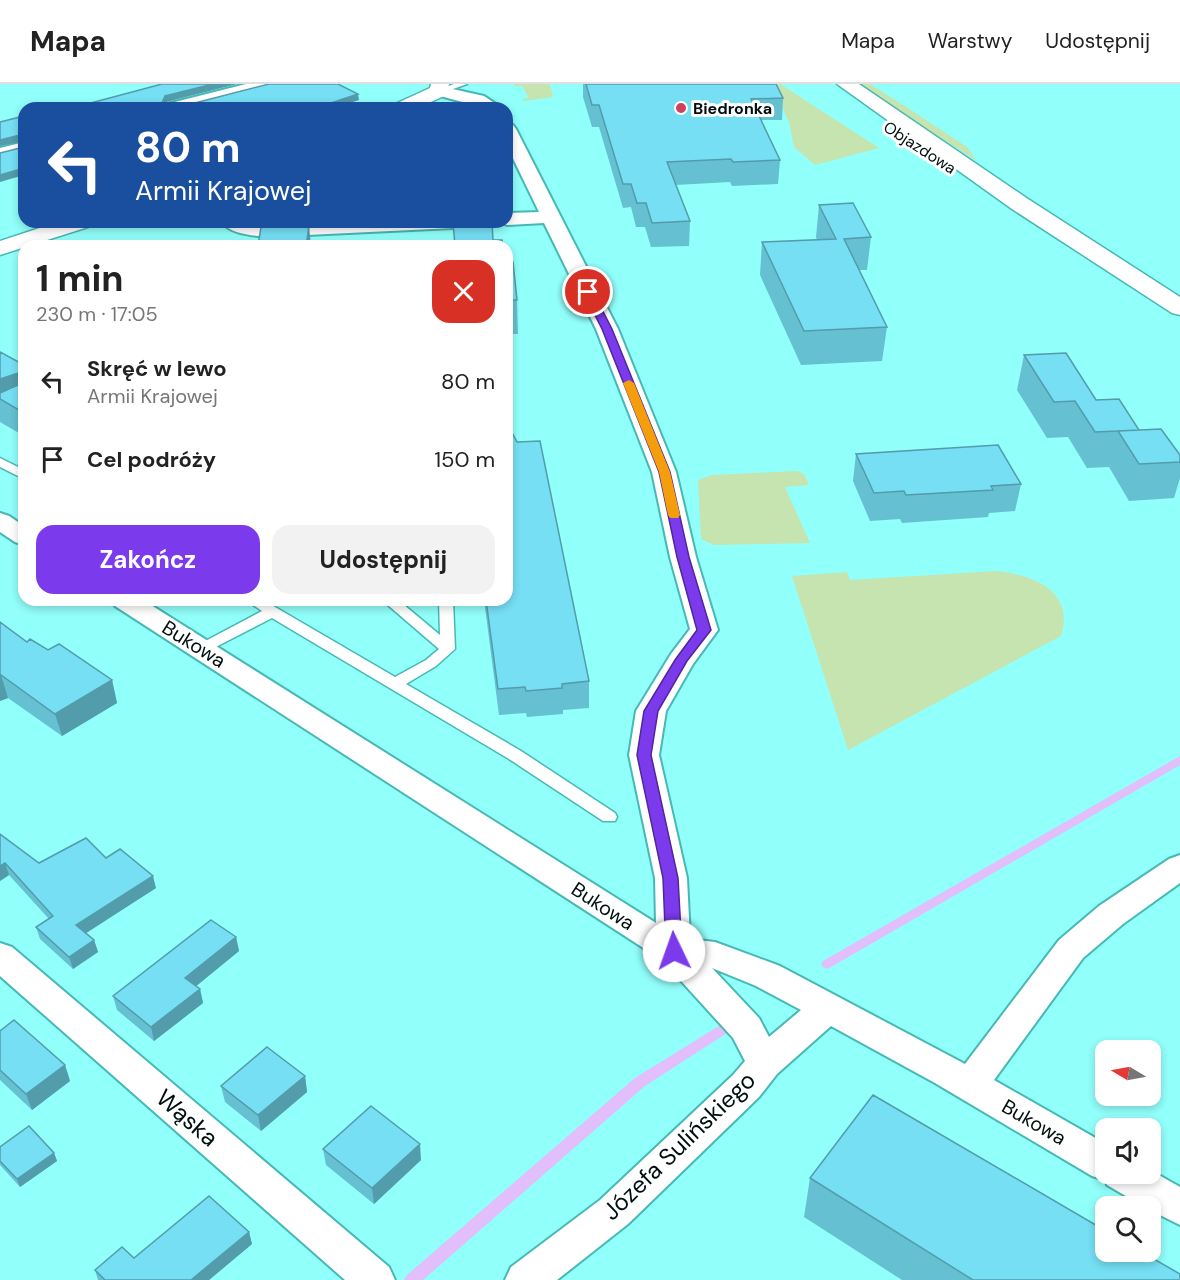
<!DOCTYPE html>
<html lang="pl">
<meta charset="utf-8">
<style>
:root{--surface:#fff;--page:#f2f2f2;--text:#222;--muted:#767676;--line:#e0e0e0;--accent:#7c3aed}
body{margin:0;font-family:"DM Sans",sans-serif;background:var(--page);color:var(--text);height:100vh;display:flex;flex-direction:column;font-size:22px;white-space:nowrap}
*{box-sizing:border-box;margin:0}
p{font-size:20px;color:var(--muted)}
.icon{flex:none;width:33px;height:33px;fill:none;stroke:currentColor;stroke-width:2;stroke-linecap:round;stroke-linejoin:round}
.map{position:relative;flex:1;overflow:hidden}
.details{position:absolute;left:18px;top:156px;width:495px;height:366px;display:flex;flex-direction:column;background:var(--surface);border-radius:18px;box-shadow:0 3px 9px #0003}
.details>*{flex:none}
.hud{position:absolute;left:18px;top:18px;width:495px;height:126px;border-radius:18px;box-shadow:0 3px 9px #0003;background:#1a4fa0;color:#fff;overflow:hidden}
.needle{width:39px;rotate:280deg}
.tools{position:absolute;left:1095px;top:956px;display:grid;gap:12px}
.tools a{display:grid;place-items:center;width:66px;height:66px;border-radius:12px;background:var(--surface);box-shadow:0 3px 9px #0003;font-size:30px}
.pin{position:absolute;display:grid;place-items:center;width:51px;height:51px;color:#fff;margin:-26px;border:3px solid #fff;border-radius:50%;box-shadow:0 2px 6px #0007}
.me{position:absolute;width:66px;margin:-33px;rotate:357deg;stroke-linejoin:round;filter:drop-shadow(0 0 4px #0008)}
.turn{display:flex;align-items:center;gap:21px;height:126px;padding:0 18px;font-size:27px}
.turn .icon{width:78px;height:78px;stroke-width:2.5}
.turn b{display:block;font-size:42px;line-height:51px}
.round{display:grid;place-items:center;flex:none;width:63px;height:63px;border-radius:18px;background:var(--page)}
.overview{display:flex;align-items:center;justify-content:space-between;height:102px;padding:0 18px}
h1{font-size:36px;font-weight:700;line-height:45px}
.action{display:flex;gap:12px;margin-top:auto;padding:12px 18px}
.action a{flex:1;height:69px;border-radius:18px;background:var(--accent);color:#fff;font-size:24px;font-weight:700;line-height:69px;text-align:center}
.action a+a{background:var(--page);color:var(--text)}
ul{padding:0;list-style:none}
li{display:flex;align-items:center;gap:18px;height:78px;padding:0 18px}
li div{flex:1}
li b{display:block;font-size:22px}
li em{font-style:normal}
header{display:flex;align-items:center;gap:36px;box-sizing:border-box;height:84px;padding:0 30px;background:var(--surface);border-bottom:2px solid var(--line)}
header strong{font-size:28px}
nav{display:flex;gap:33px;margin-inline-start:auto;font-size:21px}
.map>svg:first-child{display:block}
</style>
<header>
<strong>Mapa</strong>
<nav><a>Mapa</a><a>Warstwy</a><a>Udostępnij</a></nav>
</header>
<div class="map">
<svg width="1180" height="1196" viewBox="0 0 1180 1196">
<rect width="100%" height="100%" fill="#91fffa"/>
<path fill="#c6e4af" d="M514,0H550L553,13L524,17L522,15L529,14L522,2H514Z
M768,0H780L879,64L815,81L794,63L789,38L774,6Z
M857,0H870L911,26L967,63L977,77Z
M797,387L804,390L809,401L785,403L810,459L714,461L701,455L698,396L712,391Z
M997,487C1034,491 1075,507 1061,552L848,666L792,492L847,488L850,496Z"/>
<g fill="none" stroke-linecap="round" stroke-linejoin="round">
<path fill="#e2befa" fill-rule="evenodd" d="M1180,672V681L831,883L827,885L823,883L821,880L823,877Z
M722,940L727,941L729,945L727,949L645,1002L423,1196H404L407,1191L635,994Z"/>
<defs>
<path id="service" d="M454,0H467L439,10L435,7Z
M0,374L24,386V395L0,383Z
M246,516H263L395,593L426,576L439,565L382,516H398L440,551L439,516H453L455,565L436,582L406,600L521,667L615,729L617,733L615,737H603L509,675L272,534L206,568H196L194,565L196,562L262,527Z"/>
<path id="minor" d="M246,0H273L271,3L192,24H165L167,20Z
M439,2L484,12L502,24C479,24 456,16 433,10L431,7L433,4Z
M507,40L513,41L516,45L618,245L676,388L696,473L718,546L693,580L666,627L659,671L687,794L690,855L715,858L780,882L965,980L1059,856L1099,822L1169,775L1180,771V799L1123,840L1083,874L994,996L1106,1060V1089H1150V1086L1180,1103V1141L1150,1126V1122H1143L1107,1101L1105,1096L1092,1092L935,999L831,942L777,990L759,1013L628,1140L557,1196H505L511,1183L600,1116L733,991L745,977L733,954L662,876L115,522L111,516H143L656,839L655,794L629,671L636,627L671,570L690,545L670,473L652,388L596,245L544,139L507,141L500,138H507V129L539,128L507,62ZM712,884L756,902L801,926L769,953L759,934Z
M24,58V68L0,74V64Z
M222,138H248L265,141L334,138H462L460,142L453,144L265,153C251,151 230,150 222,138Z
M0,429L9,432L24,442V461L15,458L0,448Z
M0,859L12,863L389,1183L395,1196H345L0,892Z"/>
<path id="tertiary" d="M431,0H449L446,11L418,24H392L395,20L430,4Z
M58,138H91L88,143L0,171V157Z"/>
<path id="primary" d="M837,0H859L1028,115L1180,213V231L1172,229L1012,125Z"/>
</defs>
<use href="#service" stroke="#47b8b4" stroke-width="3"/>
<use href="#minor" stroke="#47b8b4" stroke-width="4"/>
<use href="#tertiary" stroke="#47b8b4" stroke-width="3"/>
<use href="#primary" stroke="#47b8b4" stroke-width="3"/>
<use href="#service" fill="#fff" fill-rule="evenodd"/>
<use href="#minor" fill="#fff" fill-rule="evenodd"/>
<use href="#tertiary" fill="#fff" fill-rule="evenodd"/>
<use href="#primary" fill="#fff" fill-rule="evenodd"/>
</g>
<path fill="#65c0d2" d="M583,0H776L783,14L782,36H761L780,76L778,100L732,102L730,98L675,101L690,137L689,162L651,163L645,143H636L631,123L623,124L599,43H592L583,13Z
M819,121L871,153L867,186H859L887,243L882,277L801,281L760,191L762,158L817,156L816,153Z
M507,178L517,216L518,250H507Z
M0,268L24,281V352L0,338Z
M1024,271L1096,316L1139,346L1180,371V394L1174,414L1129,417L1109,383L1087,384L1068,353L1047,354L1017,306Z
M856,370L1021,400L1015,427L989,429L988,433L902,439L900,435L870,437L853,397Z
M484,516H507L589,597V624L563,626V630L527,633L526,629L499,631Z
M0,538L27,558L112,596L117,619L62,652L8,614L0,617Z
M0,750L39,779L106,774L156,804L86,849L94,856L98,868L73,885L40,855L36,843L49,835L9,791L0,797Z
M236,853L239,867L196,902L200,905L203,919L154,957L117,926L113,912Z
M0,947L65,981L70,997L32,1026L0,996Z
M305,992L307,1008L261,1047L225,1018L221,1002Z
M0,1063L54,1069L57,1077L20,1103L0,1081Z
M323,1065L421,1076L374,1120L326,1081Z
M810,1094L1180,1196H902L804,1133Z
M249,1148L252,1160L209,1196H98L95,1186Z"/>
<path fill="#539cab" d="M213,0H237L166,18L163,24L162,19L165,12Z
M358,10L359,16L334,24H316Z
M24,50V57L0,62V56Z
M24,84V91L0,98V91Z
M309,142L311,162H306Z
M18,289L24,313L0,315V295Z
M0,591H1L8,614L0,617Z
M112,596L117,619L62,652L55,630Z
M5,779L9,791L0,797V782Z
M153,792L156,804L80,853L76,841Z
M236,853L239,867L189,908L185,894Z
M94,856L98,868L73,885L69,873Z
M200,905L203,919L154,957L151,943Z
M65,981L70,997L32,1026L26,1010Z
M305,992L307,1008L261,1047L258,1031Z
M420,1060L421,1076L374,1120L372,1104Z
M54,1069L57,1077L20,1103L17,1095Z
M249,1148L252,1160L209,1196H191Z"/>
<path fill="#76dff4" stroke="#539cab" stroke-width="1.5" d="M162,0H213L165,12L162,19L191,20L269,0H338L358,10L316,24H72Z
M586,0H776L783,14L751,15L780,76L733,78L731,75L667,78L690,137L652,139L646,119H637L631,100H623L599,21H592Z
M24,32V50L0,56V38Z
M24,63V84L0,91V69Z
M853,119L871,153L844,155L887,243L804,247L762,158L836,155L819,121Z
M453,138H492L493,156H502L503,162H455Z
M309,142L306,162H258L261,143Z
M507,178H513L517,216H507Z
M0,268L24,281V329L0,315V309L18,301V289L0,295Z
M1066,269L1096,316L1119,315L1139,346L1095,348L1075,317L1054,318L1024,271Z
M507,339L517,358L540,357L589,597L562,600V604L526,607L525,603L498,605L486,516H507Z
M1161,345L1180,371V378L1139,380L1118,347Z
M998,361L1021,400L991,402L993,406L906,411L904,407L874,409L856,370Z
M0,538L27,558L30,555L48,566L59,560L112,596L55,630L1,591H0Z
M0,750L39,779L86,754L106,774L120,765L153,792L76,841L94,856L69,873L36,843L53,832L5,779L0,782Z
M211,836L236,853L185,894L200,905L151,943L113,912Z
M14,936L65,981L26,1010L0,986V947Z
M267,963L305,992L258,1031L221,1002Z
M873,1011L1106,1147V1167H1140L1180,1190V1196H973L810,1094Z
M371,1022L420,1060L372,1104L323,1065Z
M29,1042L54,1069L17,1095L0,1077V1063Z
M209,1112L249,1148L191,1196H105L95,1186L122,1163L134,1174Z"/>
<path fill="#7c3aed" stroke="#51269a" stroke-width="1.5" d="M585,206L593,208L612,245L670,388L689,473L711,546L687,577L658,627L651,671L678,794L682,867L680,871L674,873L668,871L666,867L663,794L637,671L644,627L675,576L697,546L677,473L659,388L602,245L583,208Z"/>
<path fill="#f59e0b" d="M629,296L634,299L670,388L680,431L678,434H670L668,431L659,388L623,299Z"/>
<circle fill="#d04160" stroke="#fff" stroke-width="2" cx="681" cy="24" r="6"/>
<g text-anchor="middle" stroke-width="6" stroke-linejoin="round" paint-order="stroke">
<g font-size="16" font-weight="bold" fill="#000f0e" stroke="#fff" text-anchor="start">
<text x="693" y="30">Biedronka</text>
</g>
<g font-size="16" fill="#000f0e" stroke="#fff">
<text transform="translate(920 63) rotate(33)" y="6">Objazdowa</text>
</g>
<g font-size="20" fill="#000f0e" stroke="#fff">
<text transform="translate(194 560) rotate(32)" y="7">Bukowa</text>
<text transform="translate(603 822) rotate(33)" y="7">Bukowa</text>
<text transform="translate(1034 1038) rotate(30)" y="7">Bukowa</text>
</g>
<g font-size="24" fill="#000f0e" stroke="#fff">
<text transform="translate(187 1034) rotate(41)" y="8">Wąska</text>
<text transform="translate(679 1062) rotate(-44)" y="8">Józefa Sulińskiego</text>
</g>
</g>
</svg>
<div class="tools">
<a><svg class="needle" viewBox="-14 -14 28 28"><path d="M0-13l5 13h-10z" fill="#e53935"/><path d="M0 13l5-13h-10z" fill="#767676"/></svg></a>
<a><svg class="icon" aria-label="sound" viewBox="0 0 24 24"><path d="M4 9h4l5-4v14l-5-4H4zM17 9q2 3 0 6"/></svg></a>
<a><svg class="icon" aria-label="search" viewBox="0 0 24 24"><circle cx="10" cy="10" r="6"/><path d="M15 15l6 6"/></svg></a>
</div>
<div class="pin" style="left:588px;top:208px;background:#d93025"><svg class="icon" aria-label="arrive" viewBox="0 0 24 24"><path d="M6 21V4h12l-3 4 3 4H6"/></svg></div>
<svg class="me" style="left:674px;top:867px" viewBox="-20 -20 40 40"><circle r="19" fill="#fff"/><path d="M0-13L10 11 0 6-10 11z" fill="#7c3aed"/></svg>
<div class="hud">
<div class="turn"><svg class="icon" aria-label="left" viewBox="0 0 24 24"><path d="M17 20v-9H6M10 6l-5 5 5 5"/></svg><div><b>80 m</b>Armii Krajowej</div></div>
</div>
<section class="details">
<div class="overview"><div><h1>1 min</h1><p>230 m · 17:05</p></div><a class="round" style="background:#d93025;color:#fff"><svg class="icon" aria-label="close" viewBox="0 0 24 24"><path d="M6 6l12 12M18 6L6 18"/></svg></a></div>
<ul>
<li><svg class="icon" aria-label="left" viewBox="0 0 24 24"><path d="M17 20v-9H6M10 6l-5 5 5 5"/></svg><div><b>Skręć w lewo</b><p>Armii Krajowej</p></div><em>80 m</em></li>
<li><svg class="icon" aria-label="arrive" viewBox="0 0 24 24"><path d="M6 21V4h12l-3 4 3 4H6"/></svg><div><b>Cel podróży</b></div><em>150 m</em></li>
</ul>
<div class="action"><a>Zakończ</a><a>Udostępnij</a></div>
</section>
</div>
